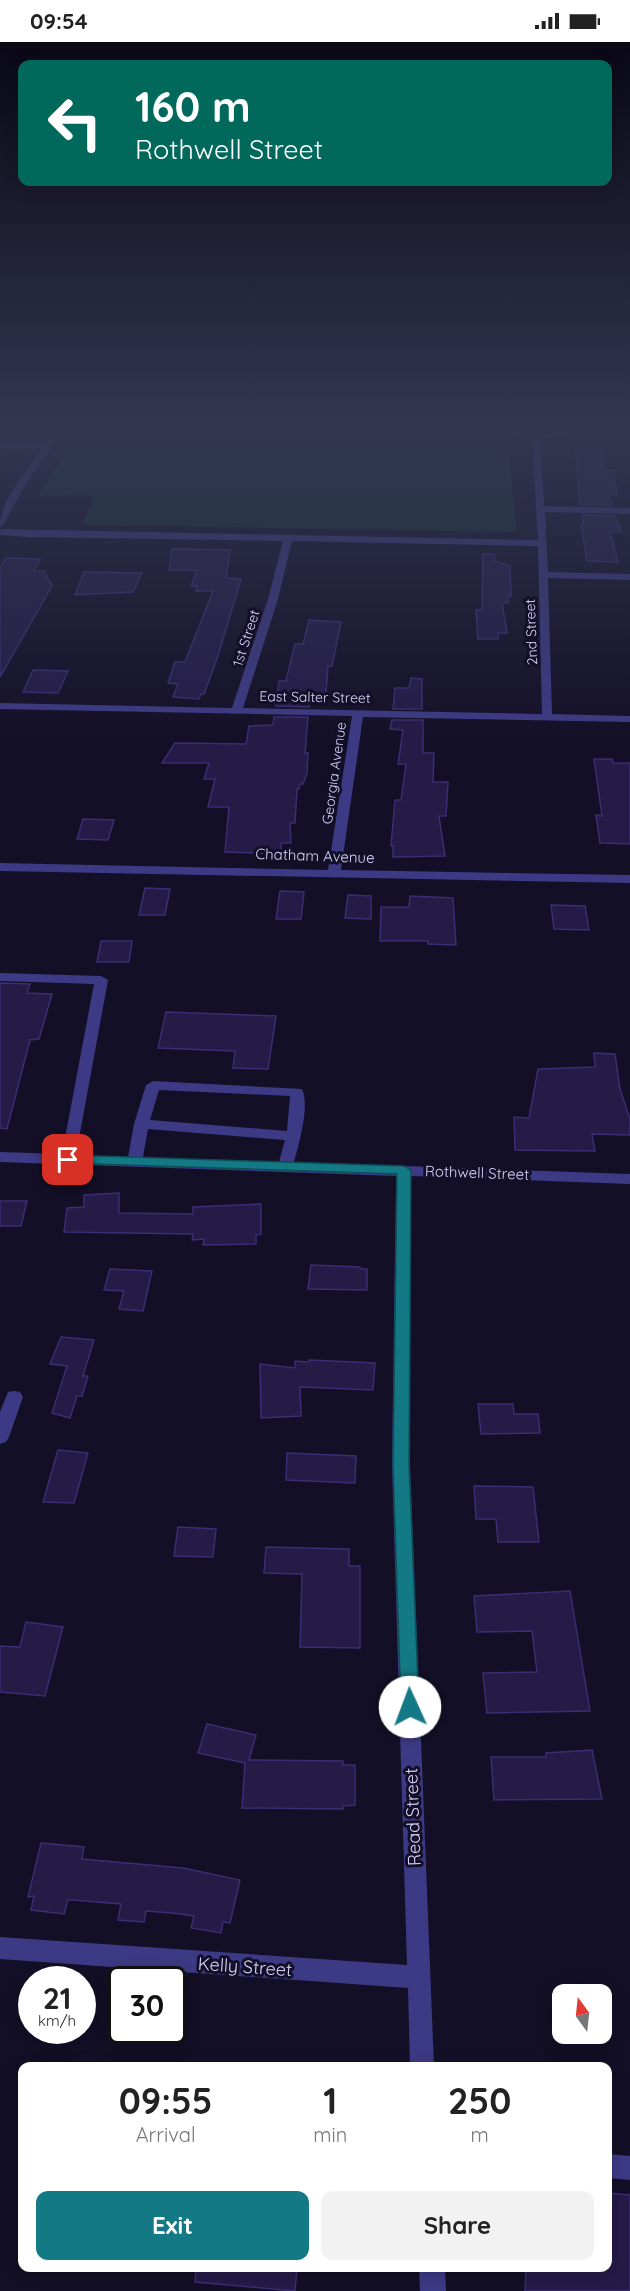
<!DOCTYPE html>
<style>
:root{--surface:#fff;--page:#f2f2f2;--text:#222;--muted:#767676;--accent:#137a85}
body{margin:0;font-family:Quicksand,sans-serif;background:var(--page);color:var(--text);height:100vh;display:flex;flex-direction:column;font-size:22px;white-space:nowrap}
*{box-sizing:border-box;margin:0}
p{font-size:20px;color:var(--muted)}
.icon{flex:none;width:33px;height:33px;fill:none;stroke:currentColor;stroke-width:2;stroke-linecap:round;stroke-linejoin:round}
.map{position:relative;flex:1;overflow:hidden}
.drawer{position:absolute;left:18px;top:2020px;width:594px;height:210px;display:flex;flex-direction:column;background:var(--surface);border-radius:12px;box-shadow:0 3px 15px #0003}
.drawer>*{flex:none}
.banner{position:absolute;left:18px;top:18px;width:594px;height:126px;border-radius:12px;box-shadow:0 3px 15px #0003;background:#00695c;color:#fff;overflow:hidden}
.needle{width:39px;rotate:345deg}
.buttons{position:absolute;left:552px;top:1942px;display:grid;gap:12px}
.buttons a{display:grid;place-items:center;width:60px;height:60px;border-radius:12px;background:var(--surface);box-shadow:0 3px 15px #0003;font-size:30px}
.speed{position:absolute;left:18px;top:1924px;display:flex;gap:12px;font-size:30px;font-weight:700;text-align:center}
.speed>*{display:grid;place-content:center;width:78px;height:78px;border-radius:50%;background:var(--surface);box-shadow:0 3px 15px #0003;line-height:1}
.speed small{font-size:15px;font-weight:400}
.speed .limit{border:3px solid #111;border-radius:9px;background:#fff;color:#111}
.pin{position:absolute;display:grid;place-items:center;width:51px;height:51px;color:#fff;margin:-26px;border-radius:12px;box-shadow:0 3px 9px #0006}
.me{position:absolute;width:66px;margin:-33px;rotate:358deg;stroke-linejoin:round;filter:drop-shadow(0 0 4px #0008)}
.turn{display:flex;align-items:center;gap:21px;height:126px;padding:0 18px;font-size:27px}
.turn .icon{width:78px;height:78px;stroke-width:2.5}
.turn b{display:block;font-size:42px;line-height:51px}
.eta{display:flex;justify-content:space-evenly;align-items:center;height:102px;text-align:center}
.eta b{font-size:36px;font-weight:700;line-height:42px}
.action{display:flex;gap:12px;margin-top:auto;padding:12px 18px}
.action a{flex:1;height:69px;border-radius:12px;background:var(--accent);color:#fff;font-size:24px;font-weight:700;line-height:69px;text-align:center}
.action a+a{background:var(--page);color:var(--text)}
.status{display:flex;justify-content:space-between;align-items:center;height:42px;padding:0 30px;background:var(--surface);direction:ltr}
.status svg{height:16px;fill:currentColor}
.map>svg:first-child{display:block}
</style>
<div class="status"><b>09:54</b><svg viewBox="0 0 49 12"><path d="M0 12V9h3v3zM5 12V6h3v6zM10 12V3h3v9zM15 12V0h3v12zM26 1h20v11H26zM47 4h2v5h-2z"/></svg></div>
<div class="map">
<svg width="630" height="2249" viewBox="0 0 630 2249">
<rect width="100%" height="100%" fill="#130f26"/>
<path fill="#12302f" d="M82,387H548L507,396L517,490L82,483L94,454L38,453Z"/>
<path fill="#241b47" stroke="#3b2d73" stroke-width="1.5" d="M575,404H600L605,428H614L617,453H608L612,463H580Z
M582,473L615,474L621,490H610L618,520L587,519L581,482H584Z
M172,507L230,508L226,536L241,537L218,614L204,652H201L199,657L173,655L178,642L168,641L175,620H185L213,549H196L197,544H191L197,528H169Z
M483,512H494L495,519L510,524L511,554L508,553V561H502L507,591H498V597H478L476,568H482Z
M6,516L40,517L34,529H44L52,544L0,635V526Z
M84,530L142,531L133,550L75,553Z
M309,578L341,580L332,624H328L326,651H309V665L276,664L279,639H286L295,602H303Z
M33,628L68,629L58,651L23,650Z
M411,636L422,637V667H393L395,646H409Z
M274,675H308L305,711H308L307,731L303,742H300L299,747H297L295,781H290L291,801H281V812L225,810L229,765H208L215,737H204L209,721H162L175,701L246,702L249,684L273,683Z
M392,678H423V711H434L433,740H448L446,774H439L445,814L393,815V804H391L395,758H401L406,722H398L403,688L390,687Z
M594,717H612L613,721H630V802L600,801L596,773L602,774Z
M83,777L114,778L108,798L77,797Z
M145,846L170,847L165,873H139Z
M280,849L304,850L301,877H276Z
M348,853L371,854V877L345,876Z
M410,854L453,856L456,903L428,902V899H380L381,865H409Z
M551,863L585,864L589,888L554,887Z
M101,899H132L129,920H97Z
M0,941L30,942L27,951L52,952L39,997L30,998L7,1087L0,1086Z
M166,970L276,974L268,1027L233,1026L235,1009L158,1006Z
M594,1011L615,1012L620,1047L630,1077V1093L592,1092L595,1109L515,1108L514,1075L529,1076L538,1027L595,1025Z
M119,1151V1171L193,1172V1165L261,1162V1192L256,1193V1202L203,1203L204,1197L192,1198L193,1192L64,1190L67,1166L84,1165V1153Z
M0,1159H27L21,1184H0Z
M311,1223L360,1225V1227H367V1248L308,1247Z
M110,1227L152,1229L143,1269L119,1267L124,1249L104,1248Z
M61,1295L94,1298L83,1334H88L82,1354H77L70,1376L52,1371L67,1324L50,1322Z
M309,1318L375,1321L373,1348L300,1345L301,1374L261,1376L260,1322L295,1326V1319L309,1320Z
M478,1362H513L514,1372H538L540,1391L481,1392Z
M58,1408L88,1411L74,1461L43,1460Z
M287,1411L356,1414L355,1441L286,1438Z
M474,1444L533,1445L539,1500H498L496,1477H476Z
M178,1485L216,1487L213,1515L174,1514Z
M266,1505L349,1507V1524H360V1606L300,1605L302,1532L264,1531Z
M570,1549L590,1669L487,1671L483,1631L537,1630L532,1589L477,1590L474,1554Z
M26,1580L63,1585L45,1654L0,1650V1604L20,1605Z
M207,1682L256,1693L249,1718L343,1719V1723H355V1763L343,1764V1767L242,1766L245,1721L198,1711Z
M592,1708L602,1757L494,1758L491,1715H546V1711Z
M41,1801L84,1805L82,1817L183,1826L240,1838L230,1881L223,1880L221,1891L191,1886L194,1874L172,1871L146,1869L144,1880L118,1878L121,1862L73,1858H68L64,1872L31,1868L34,1854L28,1855Z
M608,2151L630,2153V2249H525L526,2226H608Z
M196,2226H297L295,2249L195,2240Z"/>
<g fill="none" stroke-linecap="round" stroke-linejoin="round">
<path fill="#3d3a85" fill-rule="evenodd" d="M56,387H64L24,445L4,482L0,485C0,457 27,429 42,407L0,406V402H45Z
M572,387H588L540,398L544,464L630,466V472L545,470L548,530L630,532V538L548,536L552,672L630,674V680L363,675L341,828L630,833V841L0,829V821L328,828L352,674L0,667V661L232,666L268,557L283,499L28,495L0,493V487L538,498L532,396ZM292,499L538,504L542,672L243,666L278,557Z
M0,931L101,934L108,938L76,1113L128,1115L134,1082L146,1043L153,1039L302,1047C310,1064 299,1102 294,1120L630,1132V1142L411,1134L410,1422L434,2025H410L408,1946L0,1917V1895L407,1923L392,1422L396,1134L0,1120V1110L62,1112L94,942L0,939ZM159,1048L290,1054L287,1089L150,1078ZM148,1087L285,1098L279,1120L143,1115Z
M14,1349L20,1350L23,1355L9,1395L6,1400L0,1402V1370L8,1350Z
M608,2112L630,2114V2138L608,2136Z
M419,2226H445L446,2249H420Z"/>
</g>
<linearGradient id="sky" x2="0" y2="1"><stop stop-color="#0a0815"/><stop offset="0.55" stop-color="#333752"/><stop offset="1" stop-color="#333752" stop-opacity="0"/></linearGradient>
<rect width="630" height="702" fill="url(#sky)"/>
<path fill="#137a85" stroke="#0c4f56" stroke-width="1.5" d="M68,1113L404,1124L411,1128L409,1422L419,1665L416,1671L410,1673L403,1671L401,1665L393,1422L397,1132L63,1121L61,1118L63,1114Z"/>
<g text-anchor="middle" stroke-width="6" stroke-linejoin="round" paint-order="stroke">
<g font-size="14" fill="#d9d4ff" stroke="#130f26">
<text transform="translate(531 590) rotate(-92)" y="5">2nd Street</text>
<text transform="translate(246 596) rotate(-72)" y="5">1st Street</text>
<text transform="translate(315 655) rotate(1)" y="5">East Salter Street</text>
<text transform="translate(334 731) rotate(-82)" y="5">Georgia Avenue</text>
</g>
<g font-size="15" fill="#d9d4ff" stroke="#130f26">
<text transform="translate(315 814) rotate(2)" y="5">Chatham Avenue</text>
<text transform="translate(477 1131) rotate(2)" y="5">Rothwell Street</text>
</g>
<g font-size="18" fill="#d9d4ff" stroke="#130f26">
<text transform="translate(413 1775) rotate(-92)" y="6">Read Street</text>
<text transform="translate(245 1925) rotate(4)" y="6">Kelly Street</text>
</g>
</g>
</svg>
<div class="buttons">
<a><svg class="needle" viewBox="-14 -14 28 28"><path d="M0-13l5 13h-10z" fill="#e53935"/><path d="M0 13l5-13h-10z" fill="#767676"/></svg></a>
</div>
<div class="speed"><div>21<small>km/h</small></div><div class="limit">30</div></div>
<div class="pin" style="left:68px;top:1118px;background:#d93025"><svg class="icon" aria-label="arrive" viewBox="0 0 24 24"><path d="M6 21V4h12l-3 4 3 4H6"/></svg></div>
<svg class="me" style="left:410px;top:1665px" viewBox="-20 -20 40 40"><circle r="19" fill="#fff"/><path d="M0-13L10 11 0 6-10 11z" fill="#137a85"/></svg>
<div class="banner">
<div class="turn"><svg class="icon" aria-label="left" viewBox="0 0 24 24"><path d="M17 20v-9H6M10 6l-5 5 5 5"/></svg><div><b>160 m</b>Rothwell Street</div></div>
</div>
<section class="drawer">
<div class="eta">
<div><b>09:55</b><p>Arrival</p></div>
<div><b>1</b><p>min</p></div>
<div><b>250</b><p>m</p></div>
</div>
<div class="action"><a>Exit</a><a>Share</a></div>
</section>
</div>
